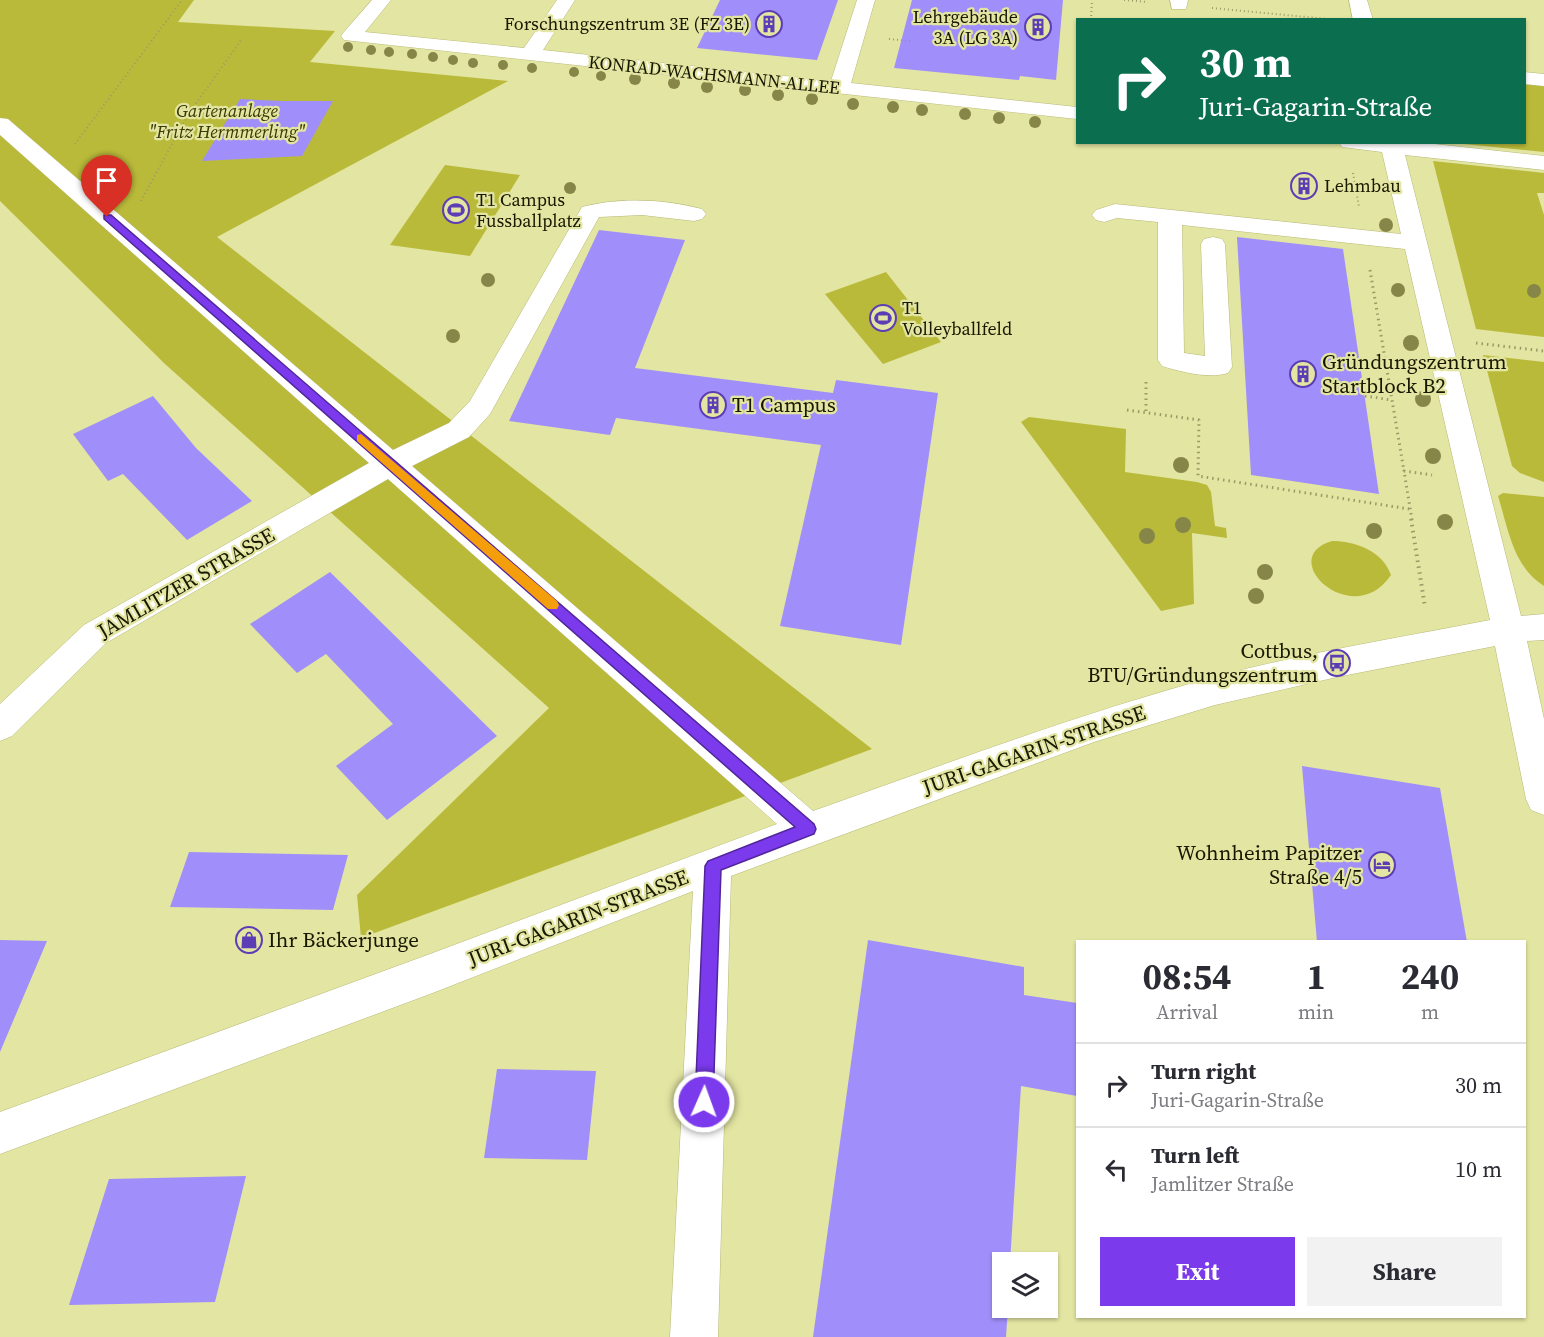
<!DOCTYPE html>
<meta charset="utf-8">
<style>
:root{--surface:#fff;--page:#f2f2f3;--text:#2b2b33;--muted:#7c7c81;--line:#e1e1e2;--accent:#7c3aed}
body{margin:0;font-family:"Source Serif 4",serif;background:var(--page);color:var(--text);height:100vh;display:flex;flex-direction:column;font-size:22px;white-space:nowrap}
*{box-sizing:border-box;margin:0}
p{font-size:20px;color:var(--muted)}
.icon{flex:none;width:33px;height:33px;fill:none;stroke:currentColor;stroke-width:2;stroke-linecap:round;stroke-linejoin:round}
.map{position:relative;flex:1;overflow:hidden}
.details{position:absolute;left:1076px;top:940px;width:450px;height:378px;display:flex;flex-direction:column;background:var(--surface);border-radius:0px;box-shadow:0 2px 4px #0004}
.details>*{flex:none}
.banner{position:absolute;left:1076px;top:18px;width:450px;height:126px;border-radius:0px;box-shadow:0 2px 4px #0004;background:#0b6e4f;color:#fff;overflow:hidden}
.buttons{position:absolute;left:992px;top:1252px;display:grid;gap:12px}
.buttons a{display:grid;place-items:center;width:66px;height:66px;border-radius:0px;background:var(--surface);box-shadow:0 2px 4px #0004;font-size:30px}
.pin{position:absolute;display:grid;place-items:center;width:51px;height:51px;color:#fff;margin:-62px -26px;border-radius:50% 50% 50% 0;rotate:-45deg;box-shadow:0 0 6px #0007}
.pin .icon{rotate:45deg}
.me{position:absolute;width:66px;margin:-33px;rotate:2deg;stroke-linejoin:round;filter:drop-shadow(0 0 4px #0008)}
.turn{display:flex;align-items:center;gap:21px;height:126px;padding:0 24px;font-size:27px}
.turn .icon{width:78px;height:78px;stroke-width:2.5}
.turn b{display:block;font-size:42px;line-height:51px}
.eta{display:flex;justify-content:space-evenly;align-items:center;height:102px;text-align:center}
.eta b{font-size:36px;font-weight:700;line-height:42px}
.action{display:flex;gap:12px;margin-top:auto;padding:12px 24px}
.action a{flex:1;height:69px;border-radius:0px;background:var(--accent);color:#fff;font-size:24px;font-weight:700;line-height:69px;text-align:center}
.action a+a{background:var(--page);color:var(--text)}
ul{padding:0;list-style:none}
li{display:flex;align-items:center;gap:18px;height:84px;padding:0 24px;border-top:2px solid var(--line)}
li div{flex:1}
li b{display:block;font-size:22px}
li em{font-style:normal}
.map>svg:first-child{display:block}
</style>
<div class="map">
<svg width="1544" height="1337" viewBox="0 0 1544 1337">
<rect width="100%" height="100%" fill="#e3e5a2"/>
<path fill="#baba3a" d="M0,0H194L178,22L335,31L310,62L508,81L217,237L872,749L361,938L357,895L549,708L165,364L0,201Z
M1524,84L1544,86V152L1454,143L1524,142Z
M1433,161L1544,173V193H1537L1544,215V337L1476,329Z
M445,165L520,175L470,256L390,245Z
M886,272L941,342L883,364L825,294Z
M1483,355L1544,362V482L1520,473L1512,466Z
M1029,417L1126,429L1125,472L1197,482L1207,485L1211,492L1215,526L1226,528L1227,538L1192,533L1194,604L1161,611L1021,422Z
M1503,493L1544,497V586C1513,567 1508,528 1498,496Z
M1332,541C1355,541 1383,551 1391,575C1353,632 1274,558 1332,541Z"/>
<path fill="#a08ffa" d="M720,0H838L817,60L697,48Z
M912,0H1063L1056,80L1020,76L1019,80L894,68Z
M240,99L282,101H333L302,156L202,161Z
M599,230L685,240L635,368L833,393L836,380L938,393L901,645L780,626L821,445L616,418L610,435L509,421Z
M1237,237L1343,249L1379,494L1251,475Z
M153,396L196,448L252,501L187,540L123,474L108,481L73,434Z
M330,572L497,736L387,820L336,766L393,724L326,654L297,673L250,624Z
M1302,766L1440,788L1467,942H1317Z
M189,852L348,855L333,910L170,907Z
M0,940L47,941L0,1052Z
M868,940L1024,967V995L1077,1003V1096L1021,1086L1010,1263H1002V1308H1008L1006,1337H813Z
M497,1069L596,1071L587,1160L484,1158Z
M246,1176L215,1302L69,1305L109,1179Z"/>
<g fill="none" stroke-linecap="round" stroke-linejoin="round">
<defs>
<path id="minor" d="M372,0H391L365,32L524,48L557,0H575L543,50L831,81L857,0H875L851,83L1077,107V119L344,40L341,36L344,32Z
M1170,0H1188L1186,9H1172Z
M1349,0H1367L1373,20H1353Z
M1524,72L1544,74V86L1524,84Z
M0,118L8,119L393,450L449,423L470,401L582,207C620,197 664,199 702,209L706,214L702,219L694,221L642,215L599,217L490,414L469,437L412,466L813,811C946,764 1078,714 1214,677C1304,653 1398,638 1490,620L1405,249L1182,225L1184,353L1205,356L1201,244L1204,239L1213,237L1222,239L1225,244L1232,367L1228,373C1209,379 1181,372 1162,366L1158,360V222L1117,218L1104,222L1096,220L1092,215L1096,210L1115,204L1401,234L1382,152L1342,147L1339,142H1416L1544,156V170L1405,155L1521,616L1544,614V640L1527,641L1544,719V815L1531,810L1526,799L1495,646L1337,677L1215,705L1094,742L731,876L718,1337H670L693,891L430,994L0,1154V1112L430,954L777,824L388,479L106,643L12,736L0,741V704L84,625L369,463L0,135Z"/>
</defs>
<use href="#minor" stroke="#b8b978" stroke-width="1"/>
<path stroke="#999b67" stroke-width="2" stroke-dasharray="1 3" stroke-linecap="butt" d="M1124,0L1148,2
M1212,8L1327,19
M1091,20L1092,0
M889,39L910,41
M75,144L182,0
M1353,173L1359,207
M141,201L189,113L242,39"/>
<path stroke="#999b67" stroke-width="3" stroke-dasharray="1.5 4" stroke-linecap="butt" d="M1370,270L1404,471
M1476,343L1544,351
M1146,382V412
M1365,396L1392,400
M1127,410L1199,420L1198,476L1409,509
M1412,520L1404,471L1432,475"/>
<path stroke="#999b67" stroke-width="4" stroke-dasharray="1.5 4.5" stroke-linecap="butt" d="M1411,519L1425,607"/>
<use href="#minor" fill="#fff" fill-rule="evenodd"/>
</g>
<g fill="#868649">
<circle cx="348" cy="47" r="5"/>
<circle cx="371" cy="50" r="5"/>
<circle cx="389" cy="52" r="5"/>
<circle cx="412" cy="54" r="5"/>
<circle cx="433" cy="57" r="5"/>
<circle cx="453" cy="60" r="5"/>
<circle cx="473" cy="63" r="5"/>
<circle cx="503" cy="65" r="5"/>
<circle cx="532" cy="68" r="5"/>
<circle cx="574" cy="72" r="5"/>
<circle cx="601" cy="76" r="5"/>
<circle cx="635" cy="79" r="6"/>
<circle cx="674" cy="83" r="6"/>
<circle cx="707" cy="87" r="6"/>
<circle cx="745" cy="90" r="6"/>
<circle cx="778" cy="95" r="6"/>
<circle cx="812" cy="99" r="6"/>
<circle cx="853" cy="104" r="6"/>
<circle cx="893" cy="107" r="6"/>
<circle cx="922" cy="110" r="6"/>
<circle cx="965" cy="114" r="6"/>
<circle cx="999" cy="118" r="6"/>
<circle cx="1035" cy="122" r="6"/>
<circle cx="570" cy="188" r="6"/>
<circle cx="1386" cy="225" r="7"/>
<circle cx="488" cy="280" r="7"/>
<circle cx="1398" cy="290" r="7"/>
<circle cx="1534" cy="291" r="7"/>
<circle cx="453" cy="336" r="7"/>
<circle cx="1411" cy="343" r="8"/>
<circle cx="1423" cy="399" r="8"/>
<circle cx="1433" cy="456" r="8"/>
<circle cx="1181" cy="465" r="8"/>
<circle cx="1445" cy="522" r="8"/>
<circle cx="1183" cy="525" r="8"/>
<circle cx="1374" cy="531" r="8"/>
<circle cx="1147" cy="536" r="8"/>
<circle cx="1265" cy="572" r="8"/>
<circle cx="1256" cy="596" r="8"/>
</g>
<path fill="#7c3aed" stroke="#51269a" stroke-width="1.5" d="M104,215H111L814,824L816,829L814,834L721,870L713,1102L710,1108L704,1110L698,1108L695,1102L705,866L708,861L795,827L104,219Z"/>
<path fill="#f59e0b" d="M361,434L557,601L559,605L557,609H548L357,441V435Z"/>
<defs>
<symbol id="building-ring" viewBox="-11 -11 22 22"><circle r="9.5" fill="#e3e5a2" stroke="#5c3db5" stroke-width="1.5"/><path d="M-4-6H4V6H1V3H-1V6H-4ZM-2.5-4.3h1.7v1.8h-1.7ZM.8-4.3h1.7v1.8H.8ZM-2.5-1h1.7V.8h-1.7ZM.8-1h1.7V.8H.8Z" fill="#5c3db5"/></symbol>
<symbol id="stadium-ring" viewBox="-11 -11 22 22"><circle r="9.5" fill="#e3e5a2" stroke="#5c3db5" stroke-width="1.5"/><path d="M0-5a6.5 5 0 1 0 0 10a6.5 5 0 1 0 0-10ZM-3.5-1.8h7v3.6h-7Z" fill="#5c3db5"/></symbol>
<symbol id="bus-ring" viewBox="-11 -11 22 22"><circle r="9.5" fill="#e3e5a2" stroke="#5c3db5" stroke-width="1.5"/><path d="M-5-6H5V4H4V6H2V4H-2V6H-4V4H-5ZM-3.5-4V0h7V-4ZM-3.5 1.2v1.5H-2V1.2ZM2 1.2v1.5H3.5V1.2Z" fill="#5c3db5"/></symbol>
<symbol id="hotel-ring" viewBox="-11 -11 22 22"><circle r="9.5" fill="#e3e5a2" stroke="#5c3db5" stroke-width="1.5"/><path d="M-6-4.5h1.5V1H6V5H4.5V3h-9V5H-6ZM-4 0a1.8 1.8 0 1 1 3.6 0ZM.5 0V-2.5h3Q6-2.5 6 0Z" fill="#5c3db5"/></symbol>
<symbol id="shop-ring" viewBox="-11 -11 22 22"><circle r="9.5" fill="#e3e5a2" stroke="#5c3db5" stroke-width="1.5"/><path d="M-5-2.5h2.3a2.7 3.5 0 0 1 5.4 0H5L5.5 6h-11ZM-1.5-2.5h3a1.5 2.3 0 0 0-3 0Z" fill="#5c3db5"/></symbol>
</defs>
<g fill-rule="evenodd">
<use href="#building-ring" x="754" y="9" width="30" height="30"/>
<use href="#building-ring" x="1023" y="12" width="30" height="30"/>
<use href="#building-ring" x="1289" y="171" width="30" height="30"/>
<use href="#stadium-ring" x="441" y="195" width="30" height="30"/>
<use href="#stadium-ring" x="868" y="303" width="30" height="30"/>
<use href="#building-ring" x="1288" y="359" width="30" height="30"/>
<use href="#building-ring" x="698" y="390" width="30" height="30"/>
<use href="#bus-ring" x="1322" y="648" width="30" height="30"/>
<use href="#hotel-ring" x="1367" y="850" width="30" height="30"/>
<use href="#shop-ring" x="234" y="925" width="30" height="30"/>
</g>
<g text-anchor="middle" stroke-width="4.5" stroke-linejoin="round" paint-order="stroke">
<g font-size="18" fill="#181800" stroke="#e3e5a2" text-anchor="start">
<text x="1018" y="23" text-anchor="end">Lehrgebäude<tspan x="1018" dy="21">3A (LG 3A)</tspan></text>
<text x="750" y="30" text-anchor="end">Forschungszentrum 3E (FZ 3E)</text>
<text x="1324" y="192">Lehmbau</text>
<text x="476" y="206">T1 Campus<tspan x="476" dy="21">Fussballplatz</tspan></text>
<text x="902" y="314">T1<tspan x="902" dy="21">Volleyballfeld</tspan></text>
</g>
<g font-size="18" fill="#181800" stroke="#e3e5a2">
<text transform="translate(714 75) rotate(6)" y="6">KONRAD-WACHSMANN-ALLEE</text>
</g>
<g font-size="18" font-style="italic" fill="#393800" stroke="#e3e5a2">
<text x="227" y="117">Gartenanlage<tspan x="227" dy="21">"Fritz Hermmerling"</tspan></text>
</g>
<g font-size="21" fill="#181800" stroke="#e3e5a2" text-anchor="start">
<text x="1322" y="369">Gründungszentrum<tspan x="1322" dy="24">Startblock B2</tspan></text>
<text x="732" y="412">T1 Campus</text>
<text x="1318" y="658" text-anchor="end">Cottbus,<tspan x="1318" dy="24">BTU/Gründungszentrum</tspan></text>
<text x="1362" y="860" text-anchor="end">Wohnheim Papitzer<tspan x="1362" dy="24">Straße 4/5</tspan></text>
<text x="268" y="947">Ihr Bäckerjunge</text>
</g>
<g font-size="21" fill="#181800" stroke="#e3e5a2">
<text transform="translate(186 583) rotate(-30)" y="7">JAMLITZER STRASSE</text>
<text transform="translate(1034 750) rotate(-19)" y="7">JURI-GAGARIN-STRASSE</text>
<text transform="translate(578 918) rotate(-21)" y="7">JURI-GAGARIN-STRASSE</text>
</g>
</g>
</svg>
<div class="buttons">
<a><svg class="icon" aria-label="layers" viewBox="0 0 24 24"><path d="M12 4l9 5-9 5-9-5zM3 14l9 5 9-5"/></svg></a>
</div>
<div class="pin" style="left:107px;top:217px;background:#d93025"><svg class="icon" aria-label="arrive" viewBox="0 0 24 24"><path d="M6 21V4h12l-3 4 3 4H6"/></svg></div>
<svg class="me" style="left:704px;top:1102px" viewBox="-20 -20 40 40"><circle r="17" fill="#7c3aed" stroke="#fff" stroke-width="3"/><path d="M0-11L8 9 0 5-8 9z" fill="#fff"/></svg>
<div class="banner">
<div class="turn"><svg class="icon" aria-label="right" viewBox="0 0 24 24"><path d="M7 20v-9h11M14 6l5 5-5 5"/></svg><div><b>30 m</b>Juri-Gagarin-Straße</div></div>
</div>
<section class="details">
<div class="eta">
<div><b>08:54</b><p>Arrival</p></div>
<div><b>1</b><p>min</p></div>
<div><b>240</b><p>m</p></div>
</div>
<ul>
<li><svg class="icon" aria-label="right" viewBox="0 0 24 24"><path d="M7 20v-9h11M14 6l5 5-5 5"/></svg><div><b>Turn right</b><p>Juri-Gagarin-Straße</p></div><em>30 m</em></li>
<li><svg class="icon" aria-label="left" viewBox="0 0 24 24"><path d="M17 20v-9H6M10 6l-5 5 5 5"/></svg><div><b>Turn left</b><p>Jamlitzer Straße</p></div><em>10 m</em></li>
</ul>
<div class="action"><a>Exit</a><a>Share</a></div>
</section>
</div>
